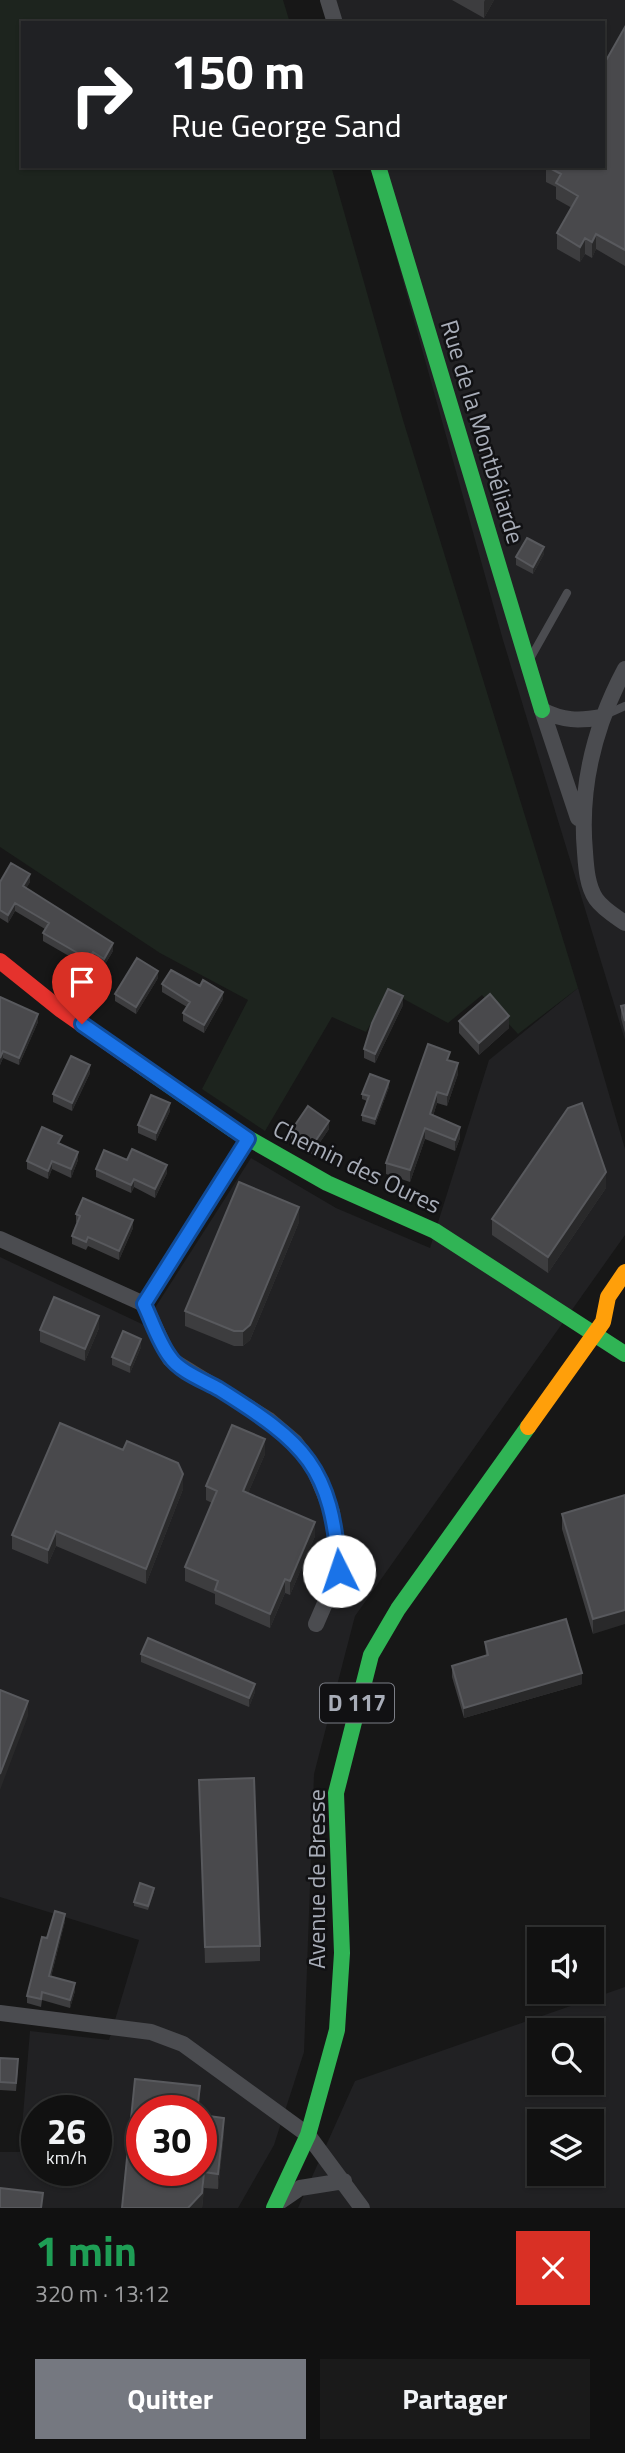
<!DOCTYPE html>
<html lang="fr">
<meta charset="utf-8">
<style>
:root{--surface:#111;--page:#1a1a1a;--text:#f1f3f6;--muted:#9c9d9f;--line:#303131;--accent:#757880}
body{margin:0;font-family:"Titillium Web",sans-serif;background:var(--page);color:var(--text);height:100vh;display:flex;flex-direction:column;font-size:26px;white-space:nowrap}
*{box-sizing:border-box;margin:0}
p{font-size:23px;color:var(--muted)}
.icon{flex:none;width:38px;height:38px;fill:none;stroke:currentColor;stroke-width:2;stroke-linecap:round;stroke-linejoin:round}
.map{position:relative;height:2208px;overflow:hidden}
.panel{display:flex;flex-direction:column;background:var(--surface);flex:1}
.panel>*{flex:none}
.guide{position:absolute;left:21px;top:21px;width:584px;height:147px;border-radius:0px;box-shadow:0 2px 5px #0004,0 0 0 2px var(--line);background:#202124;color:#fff;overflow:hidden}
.buttons{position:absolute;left:527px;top:1927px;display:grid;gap:14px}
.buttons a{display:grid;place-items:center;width:77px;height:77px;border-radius:0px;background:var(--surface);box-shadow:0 2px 5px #0004,0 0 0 2px var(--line);font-size:35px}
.speed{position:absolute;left:21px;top:2095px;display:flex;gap:14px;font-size:35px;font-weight:700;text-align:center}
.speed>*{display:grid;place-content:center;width:91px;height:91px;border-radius:50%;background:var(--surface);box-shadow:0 2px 5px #0004,0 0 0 2px var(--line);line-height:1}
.speed small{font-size:18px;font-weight:400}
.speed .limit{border:10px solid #d22;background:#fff;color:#111}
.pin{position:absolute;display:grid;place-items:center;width:60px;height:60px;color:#fff;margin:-72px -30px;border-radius:50% 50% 50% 0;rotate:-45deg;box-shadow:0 0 7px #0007}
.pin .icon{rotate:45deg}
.me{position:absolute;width:77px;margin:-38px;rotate:356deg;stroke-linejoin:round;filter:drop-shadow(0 0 5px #0008)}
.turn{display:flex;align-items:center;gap:24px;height:147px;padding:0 35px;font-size:32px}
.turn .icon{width:91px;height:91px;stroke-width:2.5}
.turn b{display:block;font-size:49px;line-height:60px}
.round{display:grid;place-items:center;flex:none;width:74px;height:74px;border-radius:0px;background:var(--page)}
.head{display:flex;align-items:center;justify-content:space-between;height:119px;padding:0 35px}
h1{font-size:42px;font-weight:700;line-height:52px;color:#1e9e55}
.action{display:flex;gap:14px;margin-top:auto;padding:14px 35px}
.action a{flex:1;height:80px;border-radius:0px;background:var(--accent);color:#fff;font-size:28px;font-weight:700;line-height:80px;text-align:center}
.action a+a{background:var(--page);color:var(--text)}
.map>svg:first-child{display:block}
</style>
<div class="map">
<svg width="625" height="2208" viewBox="0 0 625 2208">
<rect width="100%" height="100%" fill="#171717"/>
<path fill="#212123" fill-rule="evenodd" d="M324,0H625V1040L503,640L371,166H604V23H331Z
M578,988L625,1149V1235L355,1616L314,1774L304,2052L274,2145L238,2208H0V2152H20L30,2031L109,2040L139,1940L0,1897V1257L144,1325L251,1158L336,1208L430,1248L489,1060ZM37,2110H96V2170H37ZM142,2110H201V2170H142Z
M625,1987V2208H298L355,2081ZM539,2030H592V2082H539ZM539,2121H592V2174H539Z"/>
<path fill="#1d241e" d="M0,0H283L290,23H23V166H331L403,420L578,988L518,1034L482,995L448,1023L389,991L366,1032L332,1017L265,1131L202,1089L248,1000L160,953L0,847Z"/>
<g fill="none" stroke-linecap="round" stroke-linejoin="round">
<path stroke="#4b4c50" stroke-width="8" d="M531,657L567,593
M605,715L625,706"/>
<path stroke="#4b4c50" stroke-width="16" d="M328,0L335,23
M625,669C594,727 579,786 585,852C586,866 587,886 596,899C603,909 615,916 625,923
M578,818L542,710C563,721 579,721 602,717
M0,1239L144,1304L248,1139
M144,1304L170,1359L269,1420L295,1442L314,1469L332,1512L339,1571L316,1624
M0,2013L151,2032L183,2044L308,2135L362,2208
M278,2203L300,2188L344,2181"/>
<path stroke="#30b455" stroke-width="16" d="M378,166L542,710
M144,1068L232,1129L327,1183L435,1231L625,1354
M274,2208L308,2135L337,2030L342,1953L336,1793L371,1655L398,1609L528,1427"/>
<path stroke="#ff9f0a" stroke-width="16" d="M528,1427L603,1322L608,1297L625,1272"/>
<path stroke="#e5322d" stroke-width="16" d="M0,961L61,1010L144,1068"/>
</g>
<path fill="#3d3d3f" d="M452,0H494L484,18Z
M625,27V266L596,249L592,258L585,254L580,262L557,249V233L572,208L556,199V187L546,182V166Z
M544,554L533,574L516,565V557Z
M0,882H30L26,888L113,951L104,966L93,960L88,967L43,941V933L45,929L15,911L8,923L0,918Z
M158,978L136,1014L115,1001V994Z
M162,984L223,999L204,1033L183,1021V1013L187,1007L162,992Z
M0,997L38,1022L19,1065L3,1058L0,1065Z
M403,1005L375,1063L364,1058V1049Z
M625,1005V1033L621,1018V1006Z
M459,1021L509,1028L479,1055L459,1033Z
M450,1061L458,1074L447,1106L437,1103L433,1116L460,1138L455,1151L425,1139L410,1182L386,1174V1163Z
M90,1073L72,1111L53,1102V1094Z
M389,1087L375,1125L362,1121V1115L367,1101L362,1099V1094Z
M170,1111L156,1141L138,1133V1125Z
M329,1129L312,1154L291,1140V1131Z
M62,1144L78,1160L71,1178L52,1169L48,1179L27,1169V1161Z
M96,1169L167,1173L155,1198L134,1187L131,1193L96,1177Z
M606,1188L548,1273L492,1235V1219Z
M76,1214L133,1228L119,1260L88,1246L86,1250L72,1244V1236L77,1223L76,1222Z
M299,1222L250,1340L243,1346H234L185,1326V1311Z
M99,1328L85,1361L40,1342V1330Z
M141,1347L130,1373L112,1365V1357Z
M265,1454L248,1493L315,1536L290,1595L285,1593L270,1628L215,1604V1594L185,1581V1567L212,1503L206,1500V1486Z
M183,1489L146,1584L56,1546L48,1564L12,1549V1535Z
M625,1495L593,1634L562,1529V1514Z
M485,1642L582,1684L464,1718L452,1677V1666L486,1656Z
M141,1654L255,1692L249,1707L141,1662Z
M199,1780L260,1946V1961L205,1963Z
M154,1892L148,1910L134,1906V1902Z
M65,1921L51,1977L75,1991L70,2008L42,2000L41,2007L27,2003V1996L47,1938Z
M0,2058L18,2067L16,2091L0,2090Z
M135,2079L200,2086L199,2110H142V2170H201V2115L224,2118V2133L218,2189L204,2188L202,2208H122Z"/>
<path fill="#29292a" d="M485,0H494L484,18V2Z
M596,234V249L592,258V242Z
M585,238V254L580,262V247Z
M544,547V554L533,574V567Z
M30,874V882L23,894V886Z
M15,903V911L8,923V915Z
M113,943V951L104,966V959Z
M93,952V960L88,967V959Z
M158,971V978L136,1014V1007Z
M223,992V999L204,1033V1025Z
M403,996V1005L375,1063V1054Z
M38,1014V1022L19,1065V1058Z
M509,1016V1028L479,1055V1043Z
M3,1051V1058L0,1065V1058Z
M458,1063V1074L447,1106V1095Z
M90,1065V1073L72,1111V1103Z
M389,1081V1087L375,1125V1119Z
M437,1092V1103L430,1125V1114Z
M170,1103V1111L156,1141V1133Z
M329,1121V1129L312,1154V1146Z
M460,1127V1138L455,1151V1140Z
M425,1128V1139L410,1182V1170Z
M78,1152V1160L71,1178V1169Z
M52,1161V1169L48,1179V1171Z
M167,1165V1173L155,1198V1189Z
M606,1172V1188L548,1273V1257Z
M134,1179V1187L131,1193V1185Z
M299,1207V1222L250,1340L243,1346V1331Z
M133,1220V1228L119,1260V1251Z
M99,1316V1328L85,1361V1349Z
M141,1339V1347L130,1373V1365Z
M265,1439V1454L243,1505V1491Z
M183,1474V1489L146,1584V1569Z
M315,1522V1536L290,1595V1581Z
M56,1531V1546L48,1564V1550Z
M285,1579V1593L270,1628V1614Z
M625,1610V1624L593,1634V1619Z
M582,1673V1684L464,1718V1708Z
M255,1684V1692L249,1707V1698Z
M28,1701V1716L0,1790V1774Z
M65,1914V1921L49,1984V1976Z
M75,1983V1991L70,2008V2000Z
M200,2086L199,2110H197Z
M224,2118V2133L218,2189V2174Z
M204,2172V2188L202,2208H188Z"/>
<path fill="#49494c" stroke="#58595d" stroke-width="2" d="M625,27V250L596,234L592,242L585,238L580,247L557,233L578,196L556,183L561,174L546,166H604V64Z
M527,538L544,547L533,567L516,557Z
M11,863L30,874L23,886L113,943L104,959L93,952L88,959L43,933L49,923L15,903L8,915L0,910V882Z
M137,958L158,971L136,1007L115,994Z
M171,970L200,986L203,980L223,992L204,1025L183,1013L190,1002L162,984Z
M388,989L403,996L375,1054L364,1049L372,1023Z
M490,994L509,1016L479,1043L459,1021Z
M0,997L38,1014L19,1058L3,1051L0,1058Z
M625,1005V1021L621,1006Z
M428,1044L450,1052L447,1060L458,1063L447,1095L437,1092L430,1114L460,1127L455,1140L425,1128L410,1170L386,1163Z
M71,1056L90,1065L72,1103L53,1094Z
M370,1074L389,1081L375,1119L362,1115L369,1096L362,1094Z
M151,1095L170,1103L156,1133L138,1125Z
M582,1103L606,1172L548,1257L492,1219L568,1108Z
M308,1106L329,1121L312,1146L291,1131Z
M42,1127L62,1136L58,1143L78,1152L71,1169L52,1161L48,1171L27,1161Z
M132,1149L167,1165L155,1189L134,1179L131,1185L96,1169L104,1150L127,1160Z
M239,1182L299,1207L250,1325L243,1331H234L185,1311Z
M83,1198L133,1220L119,1251L88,1237L86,1242L72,1236L80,1216L76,1214Z
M54,1297L99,1316L85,1349L40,1330Z
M123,1331L141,1339L130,1365L112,1357Z
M60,1423L123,1450L127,1441L178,1463L183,1474L146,1569L56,1531L48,1550L12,1535Z
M232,1425L265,1439L243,1491L315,1522L290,1581L285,1579L270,1614L215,1590L218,1581L185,1567L217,1491L206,1486Z
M625,1495V1610L593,1619L562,1514Z
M566,1619L582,1673L464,1708L452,1666L488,1655L485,1642Z
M148,1638L255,1684L249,1698L141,1654Z
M0,1690L28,1701L0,1774Z
M254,1778L260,1946L205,1947L199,1780Z
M140,1883L154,1888L148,1906L134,1902Z
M55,1911L65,1914L49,1976L75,1983L70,2000L42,1992L41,1999L27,1996L42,1937L47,1938Z
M0,2058L18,2059L16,2083L0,2082Z
M135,2079L200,2086L197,2110H142V2170H201V2115L224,2118L218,2174L204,2172L202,2193L188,2208H122Z
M0,2188L43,2193L41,2208H0Z"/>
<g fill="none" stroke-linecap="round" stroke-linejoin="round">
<defs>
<path id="route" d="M82,1024L248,1139L144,1304C152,1321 159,1343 170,1357C179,1371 205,1381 219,1389C305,1443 332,1466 339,1571"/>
</defs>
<use href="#route" stroke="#114b97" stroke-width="18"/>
<use href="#route" stroke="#1a73e8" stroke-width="12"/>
</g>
<g text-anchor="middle" stroke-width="5" stroke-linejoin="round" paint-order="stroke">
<rect fill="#111113" stroke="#7b7e86" stroke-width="2" x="320" y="1683.5" width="74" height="39" rx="5"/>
<g font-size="23" font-weight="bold" fill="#a8adb8">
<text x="357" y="1711">D 117</text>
</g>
<g font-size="24" fill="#a8adb8" stroke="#111113">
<text transform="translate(482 432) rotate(73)" y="8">Rue de la Montbéliarde</text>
<text transform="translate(357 1167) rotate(26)" y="8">Chemin des Oures</text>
<text transform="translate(317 1879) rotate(-90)" y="8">Avenue de Bresse</text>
</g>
</g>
</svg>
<div class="buttons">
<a><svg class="icon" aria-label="sound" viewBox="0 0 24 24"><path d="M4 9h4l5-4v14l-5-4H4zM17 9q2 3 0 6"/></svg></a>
<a><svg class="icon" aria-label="search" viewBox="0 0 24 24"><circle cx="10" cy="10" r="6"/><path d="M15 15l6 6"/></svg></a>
<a><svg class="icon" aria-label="layers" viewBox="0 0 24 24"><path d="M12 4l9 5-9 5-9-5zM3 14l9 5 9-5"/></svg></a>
</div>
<div class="speed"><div>26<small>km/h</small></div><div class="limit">30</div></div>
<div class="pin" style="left:82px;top:1024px;background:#d93025"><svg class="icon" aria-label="arrive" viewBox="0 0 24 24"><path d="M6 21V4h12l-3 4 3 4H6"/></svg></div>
<svg class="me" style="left:339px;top:1571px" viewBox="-20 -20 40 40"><circle r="19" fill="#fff"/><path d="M0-13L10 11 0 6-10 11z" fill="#1a73e8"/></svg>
<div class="guide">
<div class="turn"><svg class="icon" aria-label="right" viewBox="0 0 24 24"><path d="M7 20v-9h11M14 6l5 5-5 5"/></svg><div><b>150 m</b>Rue George Sand</div></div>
</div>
</div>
<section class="panel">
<div class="head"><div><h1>1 min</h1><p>320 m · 13:12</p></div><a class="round" style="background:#d93025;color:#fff"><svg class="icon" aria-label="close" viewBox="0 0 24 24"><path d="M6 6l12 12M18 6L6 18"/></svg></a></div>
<div class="action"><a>Quitter</a><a>Partager</a></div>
</section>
